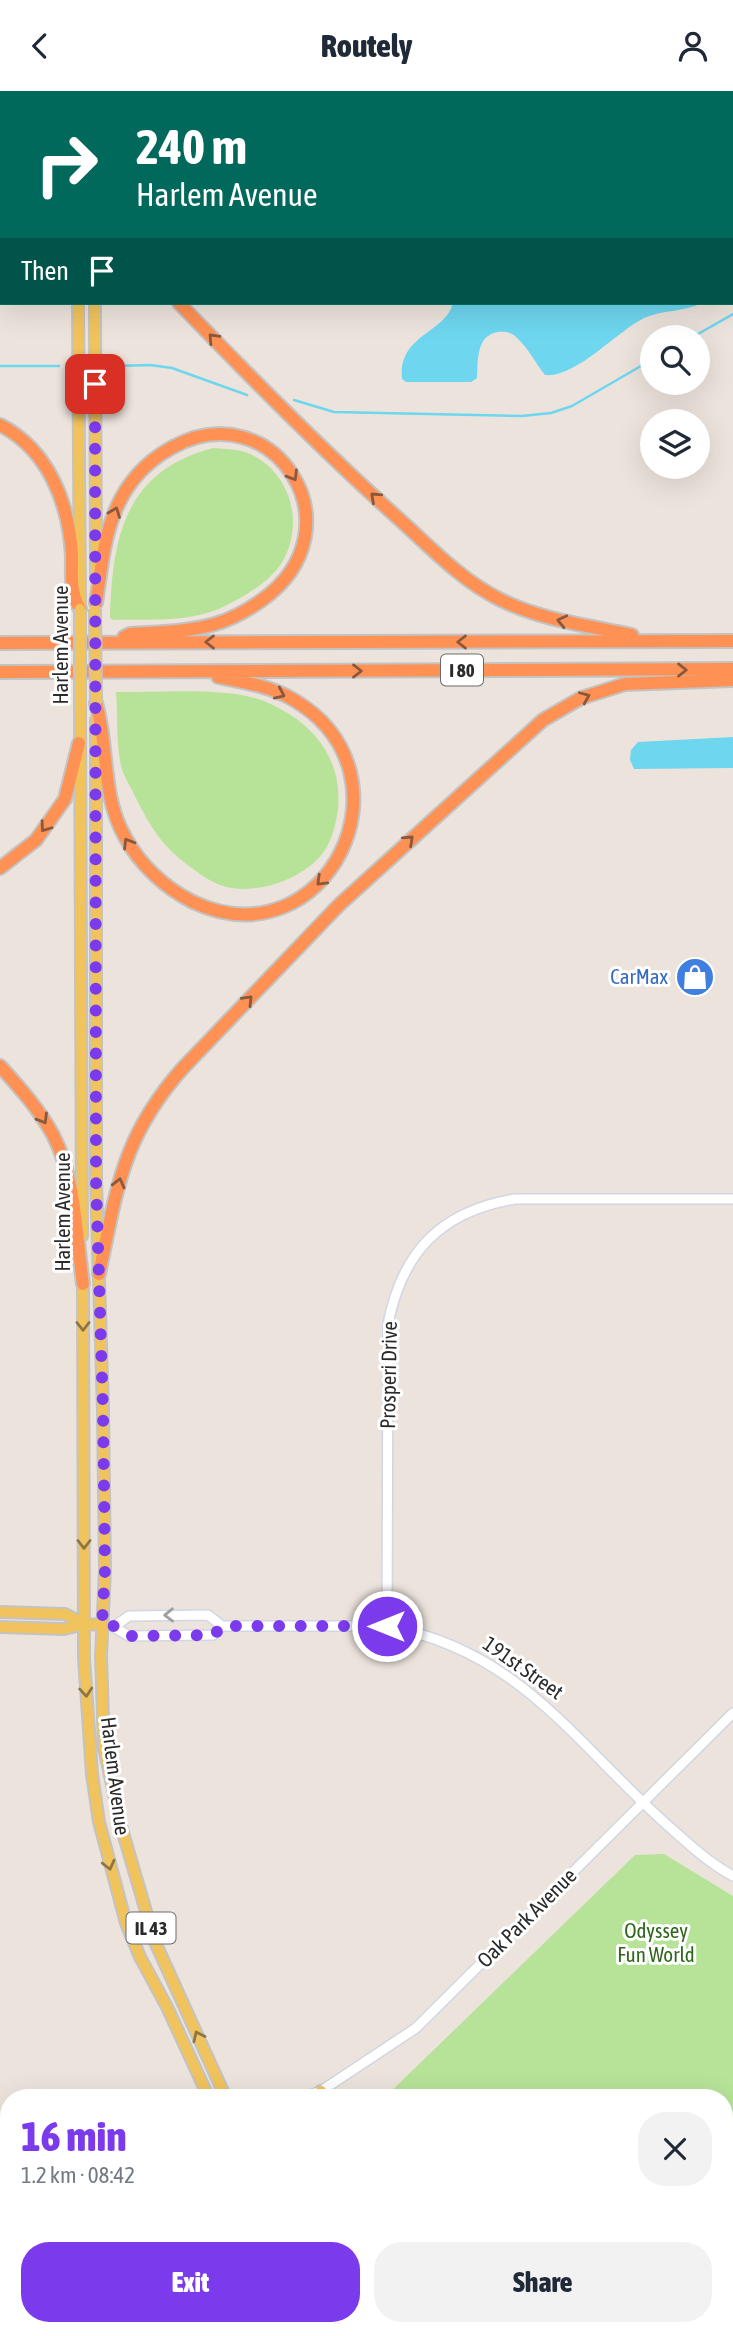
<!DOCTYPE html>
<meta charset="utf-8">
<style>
:root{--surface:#fff;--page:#f2f2f3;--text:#1f2937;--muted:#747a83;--accent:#7c3aed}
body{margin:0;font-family:"Asap Condensed",sans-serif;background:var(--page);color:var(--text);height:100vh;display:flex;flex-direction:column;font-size:26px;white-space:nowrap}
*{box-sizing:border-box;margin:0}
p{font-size:23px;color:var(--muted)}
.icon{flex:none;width:38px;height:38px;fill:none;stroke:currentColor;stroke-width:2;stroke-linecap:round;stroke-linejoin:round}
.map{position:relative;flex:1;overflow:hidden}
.sheet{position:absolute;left:0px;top:1998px;width:733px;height:247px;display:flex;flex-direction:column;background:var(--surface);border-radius:28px 28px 0 0;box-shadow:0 7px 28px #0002}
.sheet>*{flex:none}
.banner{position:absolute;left:0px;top:0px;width:733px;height:214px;box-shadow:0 7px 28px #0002;background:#00695c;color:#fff;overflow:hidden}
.fabs{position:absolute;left:640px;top:234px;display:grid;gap:14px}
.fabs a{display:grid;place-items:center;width:70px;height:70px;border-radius:50%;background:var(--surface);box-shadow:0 7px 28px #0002;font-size:35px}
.pin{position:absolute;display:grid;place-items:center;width:60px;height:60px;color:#fff;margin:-30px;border-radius:14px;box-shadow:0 4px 10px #0006}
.me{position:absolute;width:77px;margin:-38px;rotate:270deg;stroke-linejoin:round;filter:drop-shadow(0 0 5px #0008)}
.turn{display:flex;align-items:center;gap:24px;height:147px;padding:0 21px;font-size:32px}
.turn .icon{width:91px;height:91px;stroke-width:2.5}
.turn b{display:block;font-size:49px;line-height:60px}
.then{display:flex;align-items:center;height:66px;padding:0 21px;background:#0003;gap:14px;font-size:26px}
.round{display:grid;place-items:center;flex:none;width:74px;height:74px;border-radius:28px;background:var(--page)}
.summary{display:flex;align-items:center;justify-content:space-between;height:119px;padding:0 21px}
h1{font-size:42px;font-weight:800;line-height:52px;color:var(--accent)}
.cta{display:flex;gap:14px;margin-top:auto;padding:14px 21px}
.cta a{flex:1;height:80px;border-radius:28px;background:var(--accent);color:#fff;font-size:28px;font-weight:800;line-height:80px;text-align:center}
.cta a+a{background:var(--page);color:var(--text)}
header{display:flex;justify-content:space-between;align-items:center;height:91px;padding:0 21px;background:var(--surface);font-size:32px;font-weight:800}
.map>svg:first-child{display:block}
</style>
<header><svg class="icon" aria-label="back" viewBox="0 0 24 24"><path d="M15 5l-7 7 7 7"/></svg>Routely<svg class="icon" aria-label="person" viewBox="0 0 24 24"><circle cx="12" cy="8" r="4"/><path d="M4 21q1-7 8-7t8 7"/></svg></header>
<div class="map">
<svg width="733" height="2245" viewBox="0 0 733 2245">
<rect width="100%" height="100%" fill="#ece4dc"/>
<path fill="#b7e398" d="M213,357C226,358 239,358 250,363C292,382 305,435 281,473C269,491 244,506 225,515C191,532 150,528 113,529L110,527C112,446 125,380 213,357Z
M116,601C159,602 225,595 264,610C312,630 343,666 338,719C336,732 332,749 325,759C305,789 253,806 220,794C206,789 192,777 180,768C157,749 145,726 132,699C128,692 123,683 121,675C116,652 118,625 116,601Z
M664,1763L733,1805V2182H724V2007H384L635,1764Z"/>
<path fill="#6ed6ef" d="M453,212H702C684,221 662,219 644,227C616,241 576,287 545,284C536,273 529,258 518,248C513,242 506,240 498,241C476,244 478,270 477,287L471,291H406L402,288C398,243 445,243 453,212Z
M733,646V677L634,678L630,669L631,659L638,651Z
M0,2139L9,2146V2199H0Z
M41,2237V2236L80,2237L79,2245H42Z"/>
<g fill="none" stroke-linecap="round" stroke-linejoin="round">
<path stroke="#6ed6ef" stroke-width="2.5" d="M691,247L733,223
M0,275H59
M113,275L150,274L172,277L247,304
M294,309L334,321L522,325L551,322L572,315L653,268"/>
<path stroke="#6ed6ef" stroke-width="9" d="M0,2095L9,2103
M724,2190H733"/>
<defs>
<path id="minor" d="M702,0V2
M591,2V0
M732,65H733
M112,1535L129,1545L213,1544L222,1535
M115,1535L129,1525L208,1524L222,1535H387C524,1561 577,1656 674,1740C693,1757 711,1773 733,1785
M387,1535L388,1233C402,1161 441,1120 515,1108H733
M301,2007L321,2000L416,1937L733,1622"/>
<path id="major" d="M78,212L80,513
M95,212L96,485
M80,613L82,1145
M96,629V1090L103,1319L105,1478L101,1565L104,1657L121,1735L155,1851L226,2007
M83,1186L84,1567L92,1683L99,1731L126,1832L140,1866L167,1916L209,2007
M0,1521L65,1523L84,1533
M0,1536L64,1538L84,1533L102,1534
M314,2007L321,2000
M265,2236V2245
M280,2236L281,2245"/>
<path id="highway" d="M100,0L101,2
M73,2V0
M0,187L2,185
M179,212C250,286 322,359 399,428C430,456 461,489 499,508C541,529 586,534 632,544
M0,334C49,359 69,413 72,465C72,484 70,502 80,518
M96,512C101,481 103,448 116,418C127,392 146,371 171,357C273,299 363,437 262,509C248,519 232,528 215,533C187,541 159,541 130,543L124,546
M0,552L733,550
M0,581L733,578
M96,612C109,657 101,704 125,746C140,774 165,797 193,811C326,873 420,684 294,609C270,595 244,591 218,586
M0,777L36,749L65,708L79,652
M0,975C20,997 39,1018 53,1044C76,1088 76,1144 83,1193
M99,1183C117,1098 122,1046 182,978L339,814L543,629L581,607L625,593L733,589"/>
</defs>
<use href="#minor" stroke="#d1d6e3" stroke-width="12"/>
<use href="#major" stroke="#c3c3c3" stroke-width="14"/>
<use href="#highway" stroke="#c3c3c3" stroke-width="16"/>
<use href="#minor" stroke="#fff" stroke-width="9"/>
<use href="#major" stroke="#f1c35c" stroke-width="10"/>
<use href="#highway" stroke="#ff9154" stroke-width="12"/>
<defs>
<path id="major-bridge" d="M80,518V613
M95,518L96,612"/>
</defs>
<use href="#major-bridge" stroke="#c3c3c3" stroke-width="14" stroke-linecap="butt"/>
<use href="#major-bridge" stroke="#f1c35c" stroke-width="10"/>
</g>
<defs><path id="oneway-chevron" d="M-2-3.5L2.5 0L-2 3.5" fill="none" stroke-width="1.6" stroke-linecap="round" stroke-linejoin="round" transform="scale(1.75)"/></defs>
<g stroke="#8a583d">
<use href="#oneway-chevron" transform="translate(213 247) rotate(-133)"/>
<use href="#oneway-chevron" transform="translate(293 385) rotate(59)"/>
<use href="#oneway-chevron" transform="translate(375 406) rotate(-137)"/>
<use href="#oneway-chevron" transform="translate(115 421) rotate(-69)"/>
<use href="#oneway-chevron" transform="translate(562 530) rotate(-167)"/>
<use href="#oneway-chevron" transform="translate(210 551) rotate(-180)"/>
<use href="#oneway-chevron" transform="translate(462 551) rotate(180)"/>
<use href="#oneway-chevron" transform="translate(682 579)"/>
<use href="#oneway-chevron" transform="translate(357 580)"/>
<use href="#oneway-chevron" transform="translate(280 603) rotate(24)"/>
<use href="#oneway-chevron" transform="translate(585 606) rotate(-23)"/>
<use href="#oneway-chevron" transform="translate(45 736) rotate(126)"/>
<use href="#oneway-chevron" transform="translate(409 749) rotate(-43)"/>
<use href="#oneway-chevron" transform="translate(128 752) rotate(-121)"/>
<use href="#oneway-chevron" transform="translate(321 790) rotate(136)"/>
<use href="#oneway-chevron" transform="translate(248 909) rotate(-46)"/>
<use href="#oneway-chevron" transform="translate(43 1028) rotate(59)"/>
<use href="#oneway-chevron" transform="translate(119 1092) rotate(-76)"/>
</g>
<g stroke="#8e7643">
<use href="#oneway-chevron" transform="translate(83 1235) rotate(90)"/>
<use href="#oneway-chevron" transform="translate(84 1453) rotate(90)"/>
<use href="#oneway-chevron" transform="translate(86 1601) rotate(86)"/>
<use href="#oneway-chevron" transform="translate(109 1774) rotate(76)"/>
<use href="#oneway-chevron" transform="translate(198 1945) rotate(-115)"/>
</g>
<use stroke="#9f9f9f" href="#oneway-chevron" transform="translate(169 1524) rotate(179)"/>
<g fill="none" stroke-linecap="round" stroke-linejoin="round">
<path stroke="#7c3aed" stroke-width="12" stroke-dasharray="0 21.6" d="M95,293L96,1090L103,1319L105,1478L102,1534L115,1535L129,1545L214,1544L222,1535H387"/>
</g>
<defs>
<symbol id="shop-disc" viewBox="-11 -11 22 22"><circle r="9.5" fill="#3f7fe0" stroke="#fff"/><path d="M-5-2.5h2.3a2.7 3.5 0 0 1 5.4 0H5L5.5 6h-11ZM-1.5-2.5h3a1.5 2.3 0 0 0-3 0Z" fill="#fff"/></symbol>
</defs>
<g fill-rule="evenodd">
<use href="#shop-disc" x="673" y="864" width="44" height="44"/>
</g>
<g text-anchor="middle" stroke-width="6" stroke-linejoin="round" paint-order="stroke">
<g fill="#fff" stroke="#6a6a6a" stroke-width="2">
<rect x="441" y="563.5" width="42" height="31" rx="5"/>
<rect x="126.5" y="1821.5" width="49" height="31" rx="5"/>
</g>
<g font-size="19" font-weight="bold" fill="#2a2a2a">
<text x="462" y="586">I 80</text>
<text x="151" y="1844">IL 43</text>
</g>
<g font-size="21" fill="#2a2a2a" stroke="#fff">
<text transform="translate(61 554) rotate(-90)" y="7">Harlem Avenue</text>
<text transform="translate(63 1121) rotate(-90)" y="7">Harlem Avenue</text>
<text transform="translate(389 1284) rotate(-89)" y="7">Prosperi Drive</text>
<text transform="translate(523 1577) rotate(35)" y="7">191st Street</text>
<text transform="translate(115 1685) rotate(83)" y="7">Harlem Avenue</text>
<text transform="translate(527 1827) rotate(-45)" y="7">Oak Park Avenue</text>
</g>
<g font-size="21" fill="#366cbe" stroke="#fff" text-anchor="end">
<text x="668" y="893">CarMax</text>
</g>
<g font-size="21" fill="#2f671a" stroke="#fff">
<text x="656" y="1847">Odyssey<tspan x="656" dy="24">Fun World</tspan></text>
</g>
</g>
</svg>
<div class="fabs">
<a><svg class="icon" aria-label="search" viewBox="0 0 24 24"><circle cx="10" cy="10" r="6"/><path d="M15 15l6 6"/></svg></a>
<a><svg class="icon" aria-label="layers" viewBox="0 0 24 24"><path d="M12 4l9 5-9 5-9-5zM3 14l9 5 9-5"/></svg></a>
</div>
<div class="pin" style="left:95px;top:293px;background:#d93025"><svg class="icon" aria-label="arrive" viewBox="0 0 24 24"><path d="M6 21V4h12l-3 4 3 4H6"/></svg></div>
<svg class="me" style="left:387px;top:1535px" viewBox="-20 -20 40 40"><circle r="17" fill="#7c3aed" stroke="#fff" stroke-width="3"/><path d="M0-11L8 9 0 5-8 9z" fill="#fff"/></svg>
<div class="banner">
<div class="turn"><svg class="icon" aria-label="right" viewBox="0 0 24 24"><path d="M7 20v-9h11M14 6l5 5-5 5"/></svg><div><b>240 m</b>Harlem Avenue</div></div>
<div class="then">Then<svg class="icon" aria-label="arrive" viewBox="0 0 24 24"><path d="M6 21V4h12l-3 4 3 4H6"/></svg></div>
</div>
<section class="sheet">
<div class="summary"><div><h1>16 min</h1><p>1.2 km · 08:42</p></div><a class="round"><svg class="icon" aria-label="close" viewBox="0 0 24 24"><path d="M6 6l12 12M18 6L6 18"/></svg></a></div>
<div class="cta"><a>Exit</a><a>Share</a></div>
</section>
</div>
